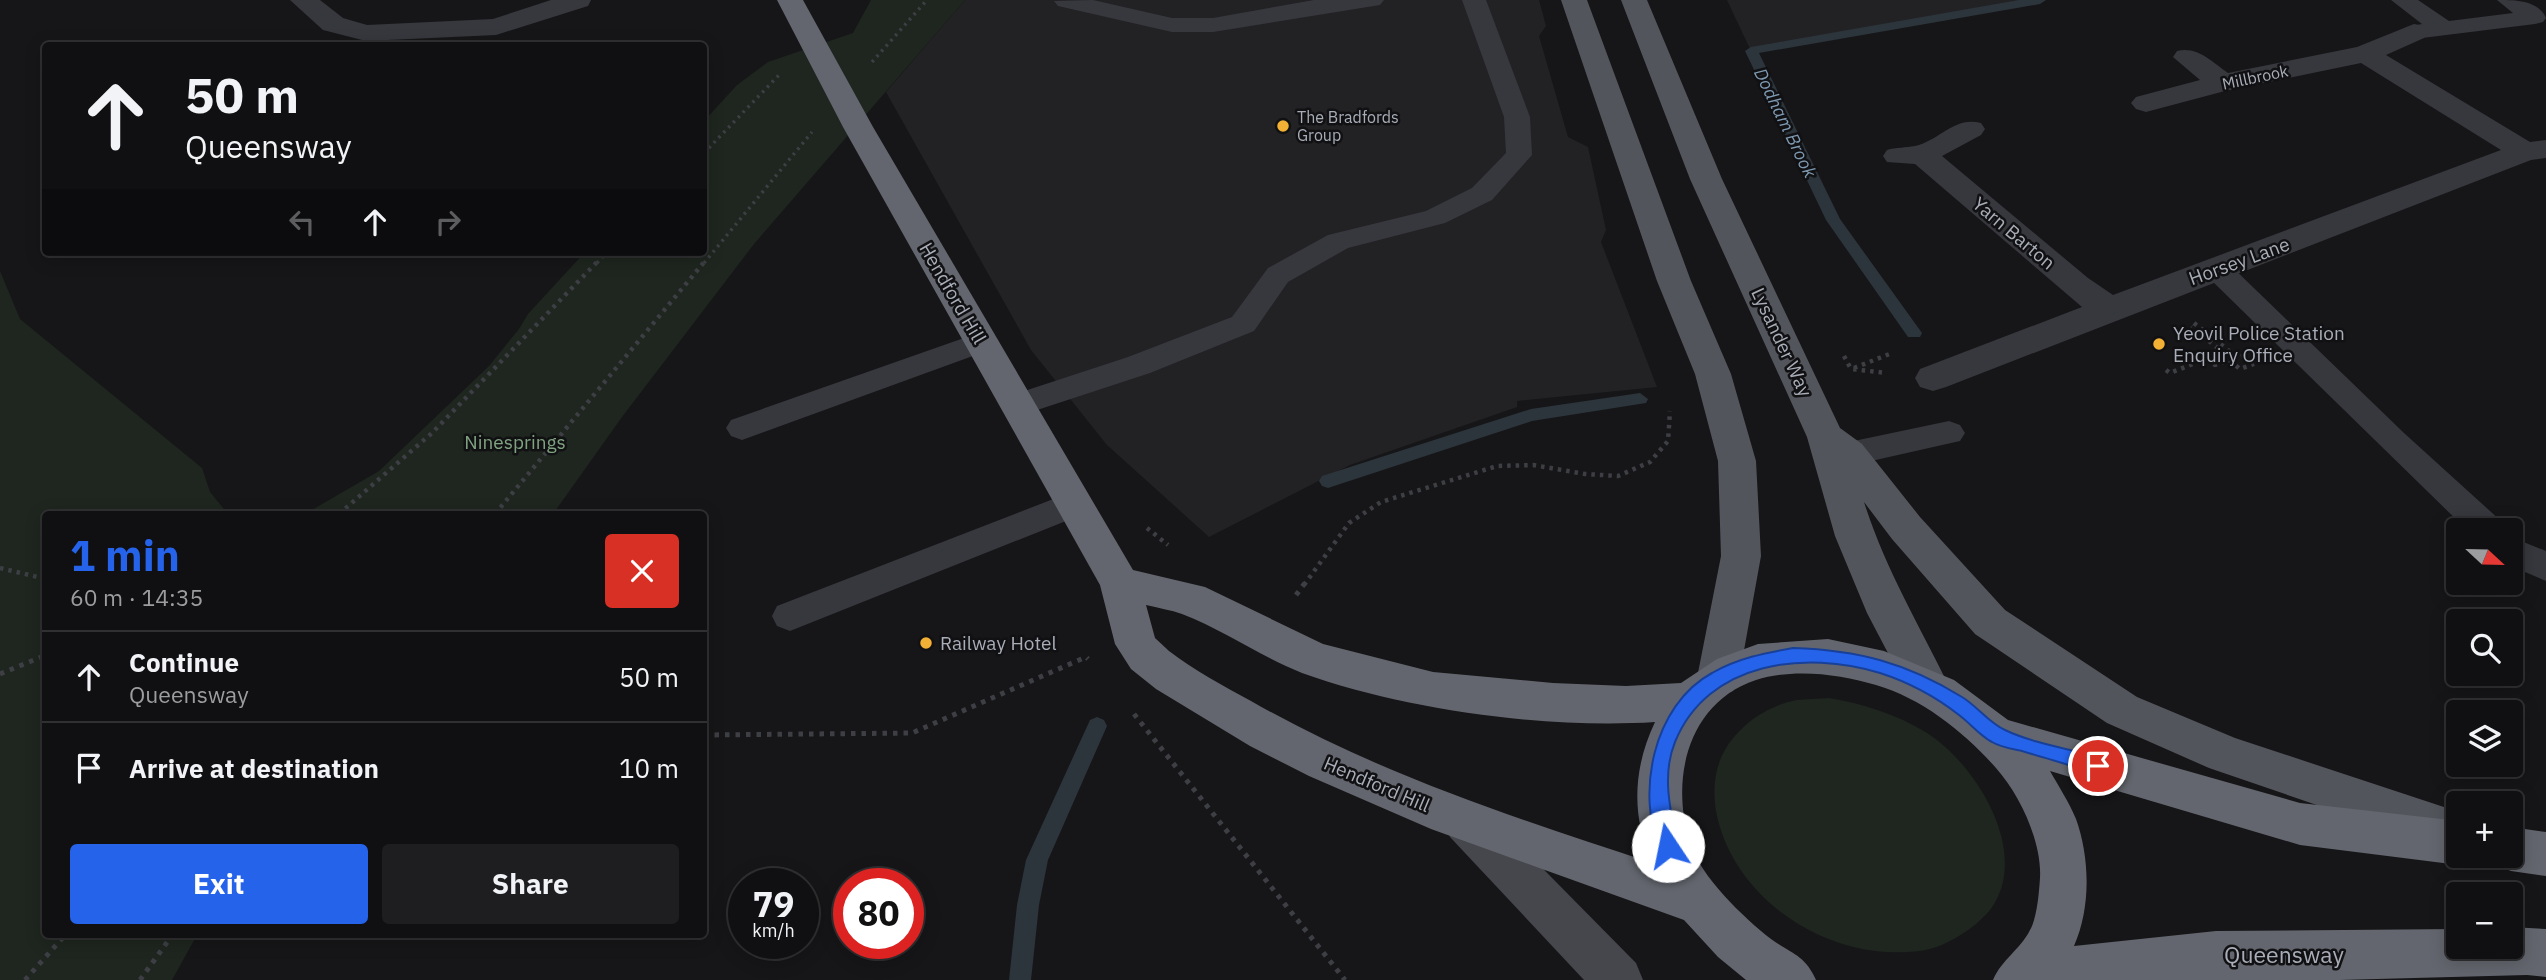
<!DOCTYPE html>
<meta charset="utf-8">
<style>
:root{--surface:#101012;--page:#1e1e20;--text:#f1f3f6;--muted:#9c9d9f;--line:#303032;--accent:#2563eb}
body{margin:0;font-family:"IBM Plex Sans",sans-serif;background:var(--page);color:var(--text);height:100vh;display:flex;flex-direction:column;font-size:26px;white-space:nowrap}
*{box-sizing:border-box;margin:0}
p{font-size:23px;color:var(--muted)}
.icon{flex:none;width:38px;height:38px;fill:none;stroke:currentColor;stroke-width:2;stroke-linecap:round;stroke-linejoin:round}
.map{position:relative;flex:1;overflow:hidden}
.details{position:absolute;left:42px;top:511px;width:665px;height:427px;display:flex;flex-direction:column;background:var(--surface);border-radius:7px;box-shadow:0 4px 18px #0003,0 0 0 2px var(--line)}
.details>*{flex:none}
.guide{position:absolute;left:42px;top:42px;width:665px;height:214px;border-radius:7px;box-shadow:0 4px 18px #0003,0 0 0 2px var(--line);background:#101012;color:var(--text);overflow:hidden}
.needle{width:46px;rotate:112deg}
.controls{position:absolute;left:2446px;top:518px;display:grid;gap:14px}
.controls a{display:grid;place-items:center;width:77px;height:77px;border-radius:7px;background:var(--surface);box-shadow:0 4px 18px #0003,0 0 0 2px var(--line);font-size:35px}
.speed{position:absolute;left:728px;top:868px;display:flex;gap:14px;font-size:35px;font-weight:700;text-align:center}
.speed>*{display:grid;place-content:center;width:91px;height:91px;border-radius:50%;background:var(--surface);box-shadow:0 4px 18px #0003,0 0 0 2px var(--line);line-height:1}
.speed small{font-size:18px;font-weight:400}
.speed .limit{border:10px solid #d22;background:#fff;color:#111}
.pin{position:absolute;display:grid;place-items:center;width:60px;height:60px;color:#fff;margin:-30px;border:4px solid #fff;border-radius:50%;box-shadow:0 2px 7px #0007}
.me{position:absolute;width:77px;margin:-38px;rotate:349deg;stroke-linejoin:round;filter:drop-shadow(0 0 5px #0008)}
.turn{display:flex;align-items:center;gap:24px;height:147px;padding:0 28px;font-size:32px}
.turn .icon{width:91px;height:91px;stroke-width:2.5}
.turn b{display:block;font-size:49px;line-height:60px}
.lanes{display:flex;align-items:center;height:66px;padding:0 28px;background:#0003;justify-content:center;gap:35px;direction:ltr}
.lanes .off{opacity:.35}
.round{display:grid;place-items:center;flex:none;width:74px;height:74px;border-radius:7px;background:var(--page)}
.overview{display:flex;align-items:center;justify-content:space-between;height:119px;padding:0 28px}
h1{font-size:42px;font-weight:700;line-height:52px;color:var(--accent)}
.action{display:flex;gap:14px;margin-top:auto;padding:14px 28px}
.action a{flex:1;height:80px;border-radius:7px;background:var(--accent);color:#fff;font-size:28px;font-weight:700;line-height:80px;text-align:center}
.action a+a{background:var(--page);color:var(--text)}
ul{padding:0;list-style:none}
li{display:flex;align-items:center;gap:21px;height:91px;padding:0 28px;border-top:2px solid var(--line)}
li div{flex:1}
li b{display:block;font-size:26px}
li em{font-style:normal}
.map>svg:first-child{display:block}
</style>
<div class="map">
<svg width="2546" height="980" viewBox="0 0 2546 980">
<rect width="100%" height="100%" fill="#161618"/>
<path fill="#222225" d="M965,0H1539L1546,26L1539,36L1568,137L1588,147L1606,230L1601,242L1657,387L1517,401V407L1350,465L1209,537L1107,445L1031,350L886,92Z
M1727,0H2040L1751,51Z"/>
<path fill="#1e261f" d="M871,0H965L754,244L622,417L553,514H305L379,471L489,366L519,329L528,314L585,252H704V121L737,85L768,62L853,33Z
M0,271L20,319L202,468L210,492L228,514H46V934L197,935L172,980H0Z
M1829,698C1864,704 1896,714 1927,733C1977,765 2032,854 1990,910C1978,924 1964,934 1948,942C1930,952 1907,953 1887,952C1810,948 1734,892 1717,816C1711,787 1715,759 1734,737C1750,718 1772,705 1797,700C1807,699 1818,699 1829,698Z"/>
<g fill="none" stroke-linecap="round" stroke-linejoin="round">
<path fill="#2c353c" fill-rule="evenodd" d="M2019,0H2046L2040,4L1759,53L1840,219L1922,333L1920,337H1908L1826,220L1745,51L1751,47Z
M1640,393L1648,399L1646,403L1532,421L1328,488L1322,486L1319,481L1322,476L1531,409Z
M1097,717L1104,720L1107,726L1048,860L1039,905L1031,980H1009L1017,905L1026,860L1090,720Z"/>
<path stroke="#3d3f44" stroke-width="3.5" stroke-dasharray="2.5 4.5" stroke-linecap="butt" d="M872,62L927,0
M704,153L780,74
M597,263L607,252
M704,263L812,132"/>
<path stroke="#3d3f44" stroke-width="4.5" stroke-dasharray="3.5 5" stroke-linecap="butt" d="M2194,323L2238,358L2246,355
M1844,356L1851,369L1887,373
M2207,359L2215,365L2229,360L2240,369L2254,364
M1854,368L1892,353
M2166,370L2170,373L2223,352L2191,327
M339,514L432,433L598,261
M495,514L705,261
M1147,528L1168,545
M0,568L46,579
M1304,585L1349,523L1381,502L1497,466L1533,465L1585,474L1618,476L1650,462L1668,441L1670,411"/>
<path stroke="#3d3f44" stroke-width="5" stroke-dasharray="4.5 6" stroke-linecap="butt" d="M1296,595L1305,583
M0,674L46,655
M1134,714L1345,980
M704,735L912,733L1086,657L1088,659
M25,980L66,934
M140,980L173,934"/>
<path fill="#37383d" fill-rule="evenodd" d="M1093,0L1172,18H1213L1314,0H1384L1380,5L1213,32H1172L1058,6L1054,1Z
M1462,0H1486L1530,117L1532,155L1492,200L1445,223L1348,248L1288,282L1254,331L1150,373L1028,413L1017,416L1006,413L1001,405L1006,397L1128,357L1232,317L1268,268L1328,235L1426,211L1472,188L1506,153L1504,117Z
M2391,0H2418L2449,21L2513,13L2497,0C2515,0 2538,0 2546,18L2543,22L2535,24L2414,39L2406,37L2402,32L2406,27L2422,24Z
M2218,261L2228,263L2404,433L2501,521L2506,530H2467L2208,277L2204,270L2208,263Z
M981,332L992,335L996,342L992,349L742,440L731,436L726,428L731,420Z
M1949,421L1960,425L1965,433L1960,441L1849,466L1838,462L1833,454L1838,446L1849,442Z
M1074,491L1086,495L1091,504L1086,513L790,631L777,626L772,616L777,606Z
M2511,537L2546,551V581L2511,566Z"/>
<path fill="#37383d" fill-rule="evenodd" d="M290,0H320L343,18L367,25L493,19L551,0H591L588,6L496,35L366,41L323,30Z
M2414,24L2424,26L2428,32L2424,38L2386,55L2530,142L2546,140V158L2531,160L1946,387L1933,391L1920,387L1915,378L1920,369L2082,307L1915,164L1887,162L1883,156L1887,150C1896,147 1906,148 1915,146C1939,141 1954,116 1981,123L1985,129L1981,135L1942,156L2088,278L2113,295L2501,150L2361,63L2225,91L2146,112L2136,109L2131,103L2136,97L2200,80L2173,57L2177,51C2198,46 2212,62 2228,73L2357,47Z"/>
<path fill="#45474d" fill-rule="evenodd" d="M1466,801L1482,807L1636,963L1643,980H1584L1450,837L1443,822L1450,807Z"/>
<path fill="#53555c" fill-rule="evenodd" d="M1561,0H1587L1691,281L1731,374L1756,461L1761,556L1739,678L1733,691L1718,696L1703,691L1697,678L1721,556L1718,461L1695,374L1657,281Z
M1621,0H1647L1722,179L1840,428L1862,444L1920,517L2005,610L2137,697L2235,738L2459,812V850L2454,852L2209,768L2107,723L1975,634L1892,539L1864,502C1885,568 1918,623 1948,684L1941,697L1926,702L1911,697L1867,613L1835,536L1807,437L1690,179Z"/>
<path fill="#63666e" fill-rule="evenodd" d="M777,0H803L873,127L1133,570L1205,587L1323,644L1433,672L1553,683L1626,686L1681,683L1717,659L1758,644L1828,639L1884,651L1954,680L2008,720L2300,803L2459,821V856H2477L2459,865L2300,845L2050,771C2059,787 2069,802 2076,819C2090,858 2091,908 2074,946L2216,931L2459,929V947H2511V927L2546,929V977L2527,975L2339,980H1993C2002,959 2020,950 2030,930C2037,918 2039,893 2040,878C2042,842 2020,795 1996,768C1964,732 1923,699 1876,685C1840,674 1793,668 1756,680C1687,703 1670,780 1690,843C1701,877 1743,917 1771,939C1792,954 1805,955 1816,980H1746L1718,957L1684,920L1431,829L1309,776L1250,746L1156,689L1131,669L1115,644L1100,585L843,127ZM1146,605C1158,608 1171,610 1182,614C1224,630 1261,657 1302,673C1405,710 1546,729 1655,722C1633,768 1631,816 1652,863C1515,818 1377,773 1251,701C1223,686 1194,670 1169,651L1155,638Z
M2511,827L2546,832V876L2511,871L2494,864L2491,856H2511Z"/>
</g>
<path fill="#2563eb" stroke="#184099" stroke-width="2" d="M1793,648C1858,650 1907,663 1962,697C1977,706 1989,723 2005,730C2032,743 2069,749 2098,757L2105,760L2108,766L2105,771L2098,774C2073,766 2048,759 2022,751C2013,749 2000,747 1992,742C1980,736 1970,723 1959,715C1936,697 1908,682 1880,673C1806,650 1708,661 1675,742C1661,776 1671,813 1678,846L1675,853L1668,855L1661,853C1635,794 1653,705 1712,673C1738,658 1765,653 1793,648Z"/>
<g fill="#f2b134" stroke="#111113" stroke-width="2.5">
<circle cx="1283" cy="126" r="7"/>
<circle cx="2159" cy="344" r="7"/>
<circle cx="926" cy="643" r="7"/>
</g>
<g text-anchor="middle" stroke-width="5" stroke-linejoin="round" paint-order="stroke">
<g font-size="16" fill="#a8adb8" stroke="#111113">
<text transform="translate(2255 77) rotate(-12)" y="6">Millbrook</text>
</g>
<g font-size="16" fill="#a8adb8" stroke="#111113" text-anchor="start">
<text x="1297" y="123">The Bradfords<tspan x="1297" dy="18">Group</tspan></text>
</g>
<g font-size="18" font-style="italic" fill="#7f9bb3" stroke="#111113">
<text transform="translate(1785 123) rotate(64)" y="6">Dodham Brook</text>
</g>
<g font-size="19" fill="#a8adb8" stroke="#111113">
<text transform="translate(2014 233) rotate(40)" y="7">Yarn Barton</text>
<text transform="translate(2239 261) rotate(-20)" y="7">Horsey Lane</text>
<text transform="translate(953 293) rotate(60)" y="7">Hendford Hill</text>
<text transform="translate(1782 342) rotate(65)" y="7">Lysander Way</text>
<text transform="translate(1377 784) rotate(23)" y="7">Hendford Hill</text>
</g>
<g font-size="19" fill="#a8adb8" stroke="#111113" text-anchor="start">
<text x="2173" y="340">Yeovil Police Station<tspan x="2173" dy="22">Enquiry Office</tspan></text>
<text x="940" y="650">Railway Hotel</text>
</g>
<g font-size="19" fill="#7fa381" stroke="#111113">
<text x="515" y="449">Ninesprings</text>
</g>
<g font-size="23" fill="#a8adb8" stroke="#111113">
<text x="2284" y="963">Queensway</text>
</g>
</g>
</svg>
<div class="controls">
<a><svg class="needle" viewBox="-14 -14 28 28"><path d="M0-13l5 13h-10z" fill="#e53935"/><path d="M0 13l5-13h-10z" fill="#9c9d9f"/></svg></a>
<a><svg class="icon" aria-label="search" viewBox="0 0 24 24"><circle cx="10" cy="10" r="6"/><path d="M15 15l6 6"/></svg></a>
<a><svg class="icon" aria-label="layers" viewBox="0 0 24 24"><path d="M12 4l9 5-9 5-9-5zM3 14l9 5 9-5"/></svg></a>
<a>+</a>
<a>−</a>
</div>
<div class="speed"><div>79<small>km/h</small></div><div class="limit">80</div></div>
<div class="pin" style="left:2098px;top:766px;background:#d93025"><svg class="icon" aria-label="arrive" viewBox="0 0 24 24"><path d="M6 21V4h12l-3 4 3 4H6"/></svg></div>
<svg class="me" style="left:1668px;top:846px" viewBox="-20 -20 40 40"><circle r="19" fill="#fff"/><path d="M0-13L10 11 0 6-10 11z" fill="#2563eb"/></svg>
<div class="guide">
<div class="turn"><svg class="icon" aria-label="ahead" viewBox="0 0 24 24"><path d="M12 20V5M6 11l6-6 6 6"/></svg><div><b>50 m</b>Queensway</div></div>
<div class="lanes"><svg class="icon off" aria-label="left" viewBox="0 0 24 24"><path d="M17 20v-9H6M10 6l-5 5 5 5"/></svg><svg class="icon" aria-label="ahead" viewBox="0 0 24 24"><path d="M12 20V5M6 11l6-6 6 6"/></svg><svg class="icon off" aria-label="right" viewBox="0 0 24 24"><path d="M7 20v-9h11M14 6l5 5-5 5"/></svg></div>
</div>
<section class="details">
<div class="overview"><div><h1>1 min</h1><p>60 m · 14:35</p></div><a class="round" style="background:#d93025;color:#fff"><svg class="icon" aria-label="close" viewBox="0 0 24 24"><path d="M6 6l12 12M18 6L6 18"/></svg></a></div>
<ul>
<li><svg class="icon" aria-label="ahead" viewBox="0 0 24 24"><path d="M12 20V5M6 11l6-6 6 6"/></svg><div><b>Continue</b><p>Queensway</p></div><em>50 m</em></li>
<li><svg class="icon" aria-label="arrive" viewBox="0 0 24 24"><path d="M6 21V4h12l-3 4 3 4H6"/></svg><div><b>Arrive at destination</b></div><em>10 m</em></li>
</ul>
<div class="action"><a>Exit</a><a>Share</a></div>
</section>
</div>
